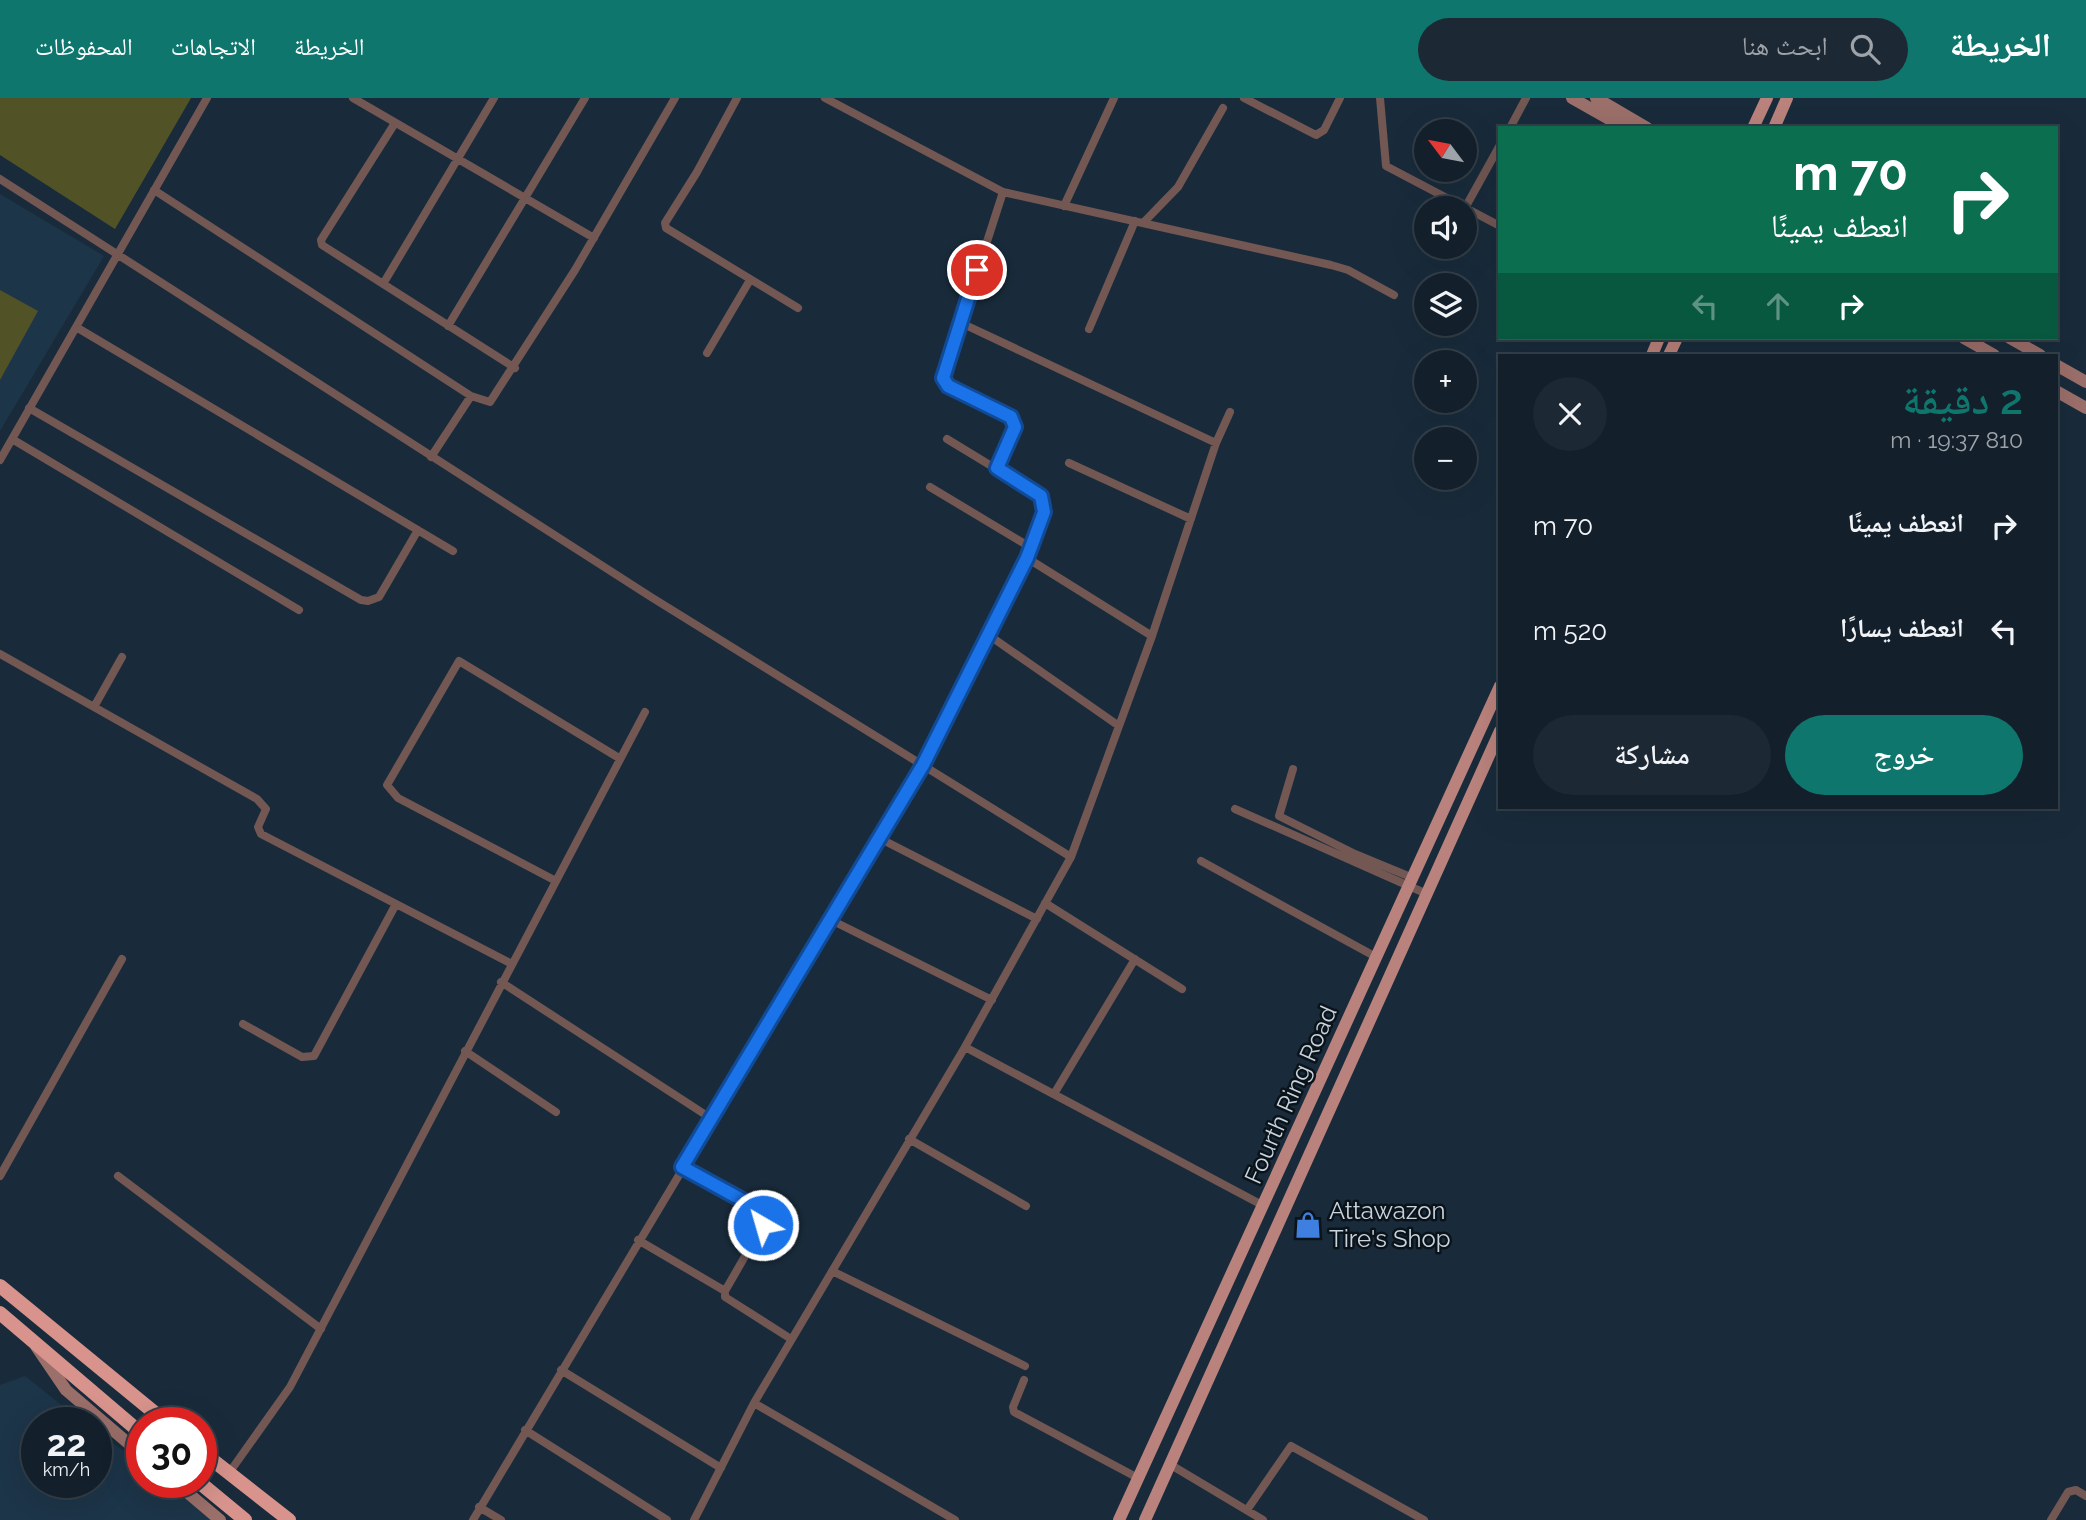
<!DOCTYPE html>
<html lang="ar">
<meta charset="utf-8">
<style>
:root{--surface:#13202c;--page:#1c2834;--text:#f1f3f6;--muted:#9da3a9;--line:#323e48;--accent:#0f766e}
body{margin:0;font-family:Raleway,"Noto Naskh Arabic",sans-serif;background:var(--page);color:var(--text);direction:rtl;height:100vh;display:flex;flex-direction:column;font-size:26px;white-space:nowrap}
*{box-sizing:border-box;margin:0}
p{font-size:23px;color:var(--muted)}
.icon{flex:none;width:38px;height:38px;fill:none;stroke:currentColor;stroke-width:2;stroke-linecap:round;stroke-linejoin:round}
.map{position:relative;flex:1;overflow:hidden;direction:ltr}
.drawer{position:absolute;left:1498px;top:256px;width:560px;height:455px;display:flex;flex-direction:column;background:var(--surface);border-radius:0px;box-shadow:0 7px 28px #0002,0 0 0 2px var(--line);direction:rtl}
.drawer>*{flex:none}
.guide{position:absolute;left:1498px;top:28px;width:560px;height:214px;border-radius:0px;box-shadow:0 7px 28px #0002,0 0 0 2px var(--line);direction:rtl;background:#0b6e4f;color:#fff;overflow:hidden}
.needle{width:46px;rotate:302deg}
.fabs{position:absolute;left:1414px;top:21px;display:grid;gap:14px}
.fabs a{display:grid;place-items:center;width:63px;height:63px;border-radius:50%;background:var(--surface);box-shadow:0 7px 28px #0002,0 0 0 2px var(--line);font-size:35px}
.speed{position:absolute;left:21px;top:1309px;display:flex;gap:14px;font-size:35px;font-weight:700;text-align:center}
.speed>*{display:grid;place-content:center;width:91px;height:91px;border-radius:50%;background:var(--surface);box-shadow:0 7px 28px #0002,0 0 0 2px var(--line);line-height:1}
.speed small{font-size:18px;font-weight:400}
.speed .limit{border:10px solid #d22;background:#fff;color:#111}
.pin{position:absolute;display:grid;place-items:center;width:60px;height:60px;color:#fff;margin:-30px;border:4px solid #fff;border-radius:50%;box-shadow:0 2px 7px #0007}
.me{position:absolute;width:77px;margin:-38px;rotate:322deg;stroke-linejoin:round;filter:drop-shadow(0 0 5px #0008)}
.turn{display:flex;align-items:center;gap:24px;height:147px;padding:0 35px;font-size:32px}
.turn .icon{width:91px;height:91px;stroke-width:2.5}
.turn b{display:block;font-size:49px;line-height:60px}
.lanes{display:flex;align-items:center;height:66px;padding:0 35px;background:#0003;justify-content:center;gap:35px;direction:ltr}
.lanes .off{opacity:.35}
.round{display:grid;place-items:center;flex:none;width:74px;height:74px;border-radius:37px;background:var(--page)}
.summary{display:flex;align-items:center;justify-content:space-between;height:119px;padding:0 35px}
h1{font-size:42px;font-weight:600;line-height:52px;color:var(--accent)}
.button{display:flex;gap:14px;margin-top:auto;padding:14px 35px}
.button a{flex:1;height:80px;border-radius:42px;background:var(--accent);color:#fff;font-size:28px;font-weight:600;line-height:80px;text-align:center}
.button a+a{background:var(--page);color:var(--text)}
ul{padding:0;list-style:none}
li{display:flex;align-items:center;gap:21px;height:105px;padding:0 35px}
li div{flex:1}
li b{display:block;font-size:26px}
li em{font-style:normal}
header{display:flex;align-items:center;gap:42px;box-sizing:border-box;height:98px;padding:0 35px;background:var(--accent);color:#fff}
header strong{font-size:33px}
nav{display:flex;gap:38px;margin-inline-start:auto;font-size:24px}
.search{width:490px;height:63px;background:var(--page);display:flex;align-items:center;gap:18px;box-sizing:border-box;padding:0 24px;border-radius:38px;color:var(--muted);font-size:26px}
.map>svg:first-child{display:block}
</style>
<header>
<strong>الخريطة</strong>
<div class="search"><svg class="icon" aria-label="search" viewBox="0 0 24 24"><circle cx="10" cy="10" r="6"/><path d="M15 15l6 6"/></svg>ابحث هنا</div>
<nav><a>الخريطة</a><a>الاتجاهات</a><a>المحفوظات</a></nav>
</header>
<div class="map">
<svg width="2086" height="1422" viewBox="0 0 2086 1422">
<rect width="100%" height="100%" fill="#192b3b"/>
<path fill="#1d3549" d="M0,96L104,158L0,333Z
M25,1278L84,1325H37V1384H96V1334L142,1365V1384H167L214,1422H0V1287Z"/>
<path fill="#515327" d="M0,0H191L115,131L0,57Z
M0,192L38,213L0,282Z"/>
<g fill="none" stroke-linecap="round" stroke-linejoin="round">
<path stroke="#725753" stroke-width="8" d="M353,0L594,140
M737,0L697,74L665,125L666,130L798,210
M825,0L1003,94L1331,167L1348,172L1394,197
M1244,0L1316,37L1324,32L1340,0
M1380,0L1386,68L1500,128
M395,25L321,142L322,147L515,270
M1510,30L1526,0
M0,81L651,499L1071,759
M154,92L471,298L490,304L575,172L675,0
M1064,108L1114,0
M1465,110L1500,47
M1144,124L1178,89L1223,10
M383,186L494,0
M959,224L1216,345
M448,228L585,0
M76,229L453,453
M1089,231L1135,123
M707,255L750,182
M29,310L361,502L368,503L379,499L418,432
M12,341L299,512
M431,359L471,298
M0,362L207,0
M1069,365L1191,421
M997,370L1015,329L1011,319L948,288L943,280L1003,94
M930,389L1030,449
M1027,460L1152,538
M990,538L1119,628
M0,556L257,701L266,711L258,729L261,736L512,866
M94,609L122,559
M1293,671L1279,718L1355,756L1413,780
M1235,711L1427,796
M879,740L1037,821
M1201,763L1376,859
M556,783L398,700L387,687L459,563L619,660
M1045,805L1182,891
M831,822L992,902
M501,884L712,1021
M243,926L302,959L314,958L396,806
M965,949L1264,1108
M465,953L556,1014
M1054,996L1135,861
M909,1041L1026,1108
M682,1069L761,1113L763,1127L725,1193V1199L791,1241
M0,1078L122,861
M118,1078L321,1231
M638,1142L725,1193
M832,1173L1025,1268
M561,1272L721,1370
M1024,1282L1013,1309L1014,1314L1138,1380
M754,1305L955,1422
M525,1332L667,1422
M1171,1367L1263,1422
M229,1375L290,1289L645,614
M479,1409L501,1422
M1247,1412L1291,1348L1424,1422
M473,1422L924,667L1027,460L1044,414L1041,398L947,341
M694,1422L754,1305L965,949L1071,759L1152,538L1216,345L1230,314
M2051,1422L2068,1394L2076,1392L2086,1398"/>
<path stroke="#9b6f6a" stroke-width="12" d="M1572,0L1625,30
M1596,0L1647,30
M1964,240L1994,257
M2010,240L2040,257
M2056,267L2086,284
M2056,293L2086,310
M36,1248L66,1292L142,1357
M175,1384L220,1422"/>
<path stroke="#ba827c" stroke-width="12" d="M1753,30L1767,0
M1774,30L1787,0
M1652,257L1659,240
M1669,257L1677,240
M1119,1422L1500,588
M1145,1422L1500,633"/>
<path stroke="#d7938c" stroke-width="14" d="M0,1188L167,1325
M0,1215L142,1336
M201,1353L289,1422
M199,1384L245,1422"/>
</g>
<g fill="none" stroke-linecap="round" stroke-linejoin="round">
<defs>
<path id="route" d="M763,1127L761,1113L755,1109L682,1069L923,667L1027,460L1044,414L1041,398L997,370L1015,329L1011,319L948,288L943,280L977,172"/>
</defs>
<use href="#route" stroke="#114b97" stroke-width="18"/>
<use href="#route" stroke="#1a73e8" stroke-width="12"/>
</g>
<defs>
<symbol id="shop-bare" viewBox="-9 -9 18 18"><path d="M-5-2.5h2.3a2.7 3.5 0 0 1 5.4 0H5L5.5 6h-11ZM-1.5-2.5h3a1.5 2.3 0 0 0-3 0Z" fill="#3f7fe0" stroke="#0b131a" stroke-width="2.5" paint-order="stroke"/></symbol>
</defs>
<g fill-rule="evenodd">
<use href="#shop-bare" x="1289" y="1108" width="38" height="38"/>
</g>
<g text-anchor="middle" stroke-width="5" stroke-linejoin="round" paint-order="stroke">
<g font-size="24" fill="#c8d3dd" stroke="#0b131a">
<text transform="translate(1291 997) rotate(-66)" y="8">Fourth Ring Road</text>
</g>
<g font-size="24" fill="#c8d3dd" stroke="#0b131a" text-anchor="start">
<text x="1329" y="1121">Attawazon<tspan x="1329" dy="28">Tire's Shop</tspan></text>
</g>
</g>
</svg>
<div class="fabs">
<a><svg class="needle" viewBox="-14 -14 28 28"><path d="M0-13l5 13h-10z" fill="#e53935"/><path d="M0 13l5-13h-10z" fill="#9da3a9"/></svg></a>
<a><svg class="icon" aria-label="sound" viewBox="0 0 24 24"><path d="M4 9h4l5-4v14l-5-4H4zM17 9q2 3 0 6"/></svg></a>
<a><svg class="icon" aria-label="layers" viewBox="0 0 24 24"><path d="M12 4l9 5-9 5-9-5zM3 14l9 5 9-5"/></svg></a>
<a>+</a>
<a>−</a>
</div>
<div class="speed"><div>22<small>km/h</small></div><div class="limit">30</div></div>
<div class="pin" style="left:977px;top:172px;background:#d93025"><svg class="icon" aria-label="arrive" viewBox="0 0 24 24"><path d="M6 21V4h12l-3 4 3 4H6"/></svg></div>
<svg class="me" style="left:763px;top:1127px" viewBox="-20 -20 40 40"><circle r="17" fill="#1a73e8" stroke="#fff" stroke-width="3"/><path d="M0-11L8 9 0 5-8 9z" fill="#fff"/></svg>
<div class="guide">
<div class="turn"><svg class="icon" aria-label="right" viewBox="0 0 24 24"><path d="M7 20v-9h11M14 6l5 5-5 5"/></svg><div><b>70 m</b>انعطف يمينًا</div></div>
<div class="lanes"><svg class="icon off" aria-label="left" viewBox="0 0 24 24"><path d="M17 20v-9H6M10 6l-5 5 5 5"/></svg><svg class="icon off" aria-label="ahead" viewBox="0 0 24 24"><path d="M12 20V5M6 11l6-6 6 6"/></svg><svg class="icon" aria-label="right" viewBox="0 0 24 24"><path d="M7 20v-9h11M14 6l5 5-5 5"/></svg></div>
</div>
<section class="drawer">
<div class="summary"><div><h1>2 دقيقة</h1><p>810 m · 19:37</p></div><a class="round"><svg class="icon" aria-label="close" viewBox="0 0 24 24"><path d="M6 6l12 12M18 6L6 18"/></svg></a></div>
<ul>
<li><svg class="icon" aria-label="right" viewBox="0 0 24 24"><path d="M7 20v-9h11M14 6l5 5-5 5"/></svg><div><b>انعطف يمينًا</b></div><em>70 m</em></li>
<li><svg class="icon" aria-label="left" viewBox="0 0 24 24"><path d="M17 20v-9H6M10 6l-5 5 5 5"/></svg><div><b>انعطف يسارًا</b></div><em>520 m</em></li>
</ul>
<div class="button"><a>خروج</a><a>مشاركة</a></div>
</section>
</div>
